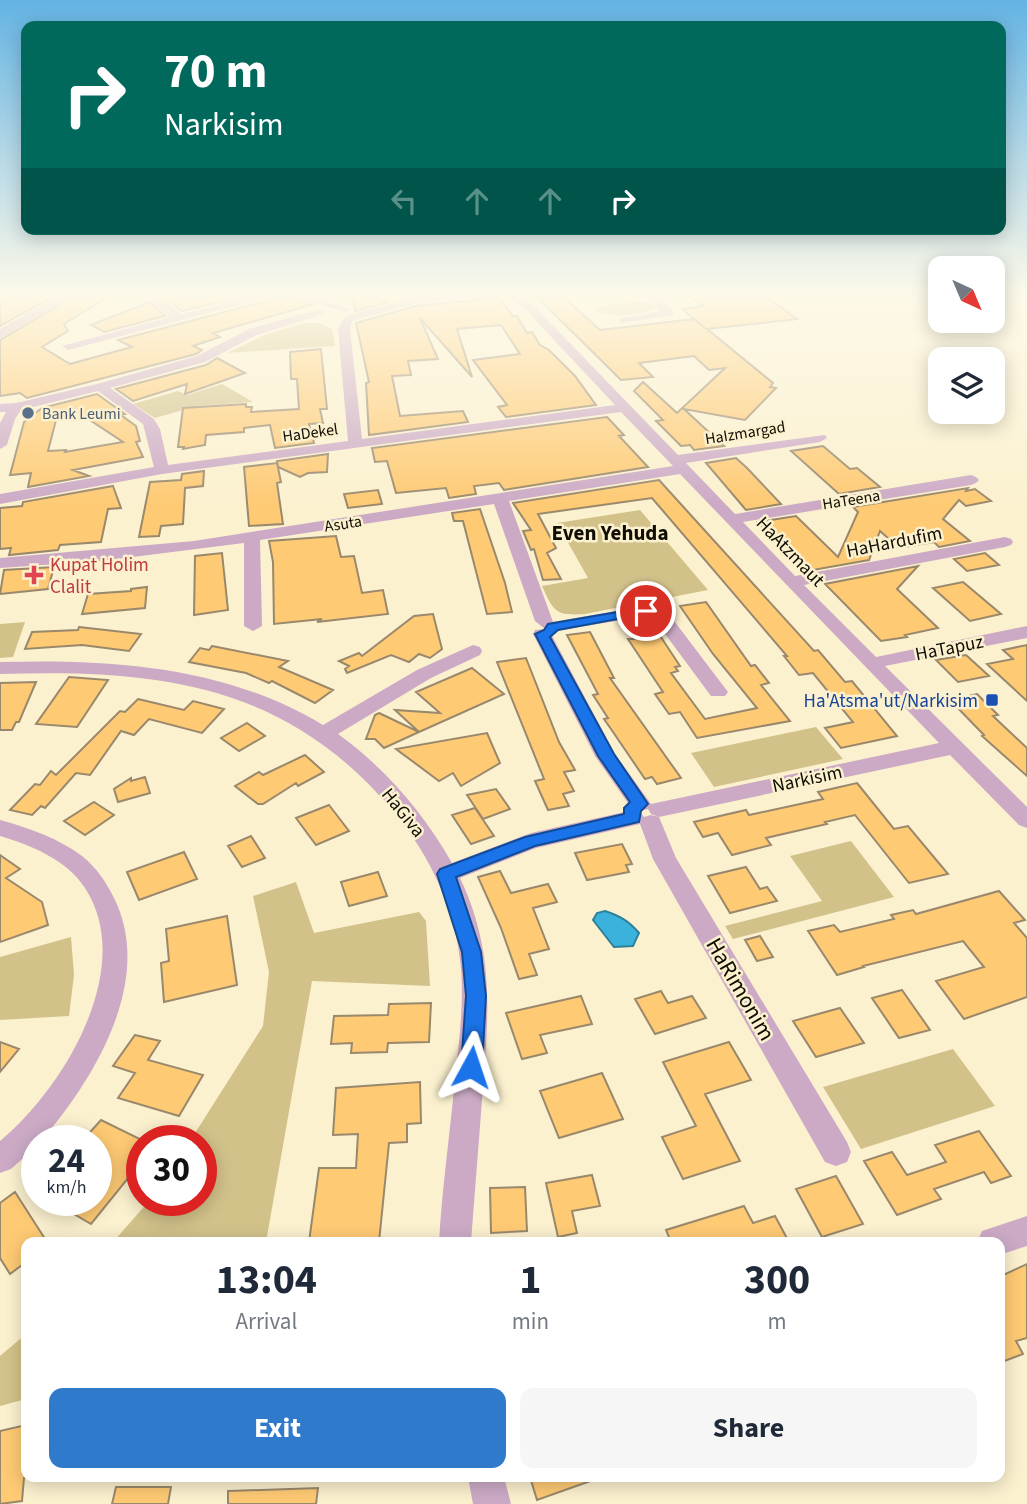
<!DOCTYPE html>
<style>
:root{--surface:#fff;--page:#f6f6f7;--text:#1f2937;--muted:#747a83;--accent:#307acb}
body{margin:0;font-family:"Source Sans 3",sans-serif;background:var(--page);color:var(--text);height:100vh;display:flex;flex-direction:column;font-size:26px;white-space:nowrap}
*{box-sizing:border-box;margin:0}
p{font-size:23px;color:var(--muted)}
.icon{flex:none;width:38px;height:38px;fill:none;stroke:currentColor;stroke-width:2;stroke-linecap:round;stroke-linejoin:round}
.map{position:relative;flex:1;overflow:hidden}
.side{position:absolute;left:21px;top:1237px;width:984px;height:245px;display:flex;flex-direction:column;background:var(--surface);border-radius:14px;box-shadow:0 4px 18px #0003}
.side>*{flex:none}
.hud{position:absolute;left:21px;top:21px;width:985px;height:214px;border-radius:14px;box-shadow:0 4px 18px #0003;background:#00695c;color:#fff;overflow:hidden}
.needle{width:46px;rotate:136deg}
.buttons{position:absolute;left:928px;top:256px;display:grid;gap:14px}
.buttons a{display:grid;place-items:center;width:77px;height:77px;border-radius:14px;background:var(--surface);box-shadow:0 4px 18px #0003;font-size:35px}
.speed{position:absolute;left:21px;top:1125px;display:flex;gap:14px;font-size:35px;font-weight:700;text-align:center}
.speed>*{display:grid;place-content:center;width:91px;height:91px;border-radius:50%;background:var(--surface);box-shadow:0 4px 18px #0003;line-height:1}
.speed small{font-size:18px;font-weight:400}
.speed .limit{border:10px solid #d22;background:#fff;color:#111}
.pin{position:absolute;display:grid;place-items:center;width:60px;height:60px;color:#fff;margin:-30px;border:4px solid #fff;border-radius:50%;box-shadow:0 2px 7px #0007}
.me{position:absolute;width:77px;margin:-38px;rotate:5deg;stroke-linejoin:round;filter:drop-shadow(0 0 5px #0008)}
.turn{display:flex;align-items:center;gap:24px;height:147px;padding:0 28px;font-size:32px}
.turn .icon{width:91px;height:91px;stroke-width:2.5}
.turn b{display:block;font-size:49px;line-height:60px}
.lanes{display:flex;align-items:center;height:66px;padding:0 28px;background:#0003;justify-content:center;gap:35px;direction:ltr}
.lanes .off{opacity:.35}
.eta{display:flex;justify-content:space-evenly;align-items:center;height:119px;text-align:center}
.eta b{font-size:42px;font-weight:700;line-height:49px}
.cta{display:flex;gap:14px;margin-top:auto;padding:14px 28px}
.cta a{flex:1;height:80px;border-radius:14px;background:var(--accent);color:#fff;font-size:28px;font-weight:700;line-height:80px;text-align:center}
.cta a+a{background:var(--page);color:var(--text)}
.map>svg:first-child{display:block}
</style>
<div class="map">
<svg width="1027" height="1504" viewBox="0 0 1027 1504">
<rect width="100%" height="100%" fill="#fbf1cf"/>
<path fill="#d2c28a" d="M639,301L653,304L656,308C643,315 607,320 595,309L603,306Z
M305,323H319L332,329L335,346L227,353L267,334Z
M222,384L253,402L197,406L155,418L133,404L178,391L187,395Z
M640,510L708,590L585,614C555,616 554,612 542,586L588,578L557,523Z
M25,622L13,657L0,658V624Z
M816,727L843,759L714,787L691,753Z
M851,841L894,897L733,939L725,926L822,901L790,856Z
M296,882L314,933L419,912L426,921L430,986L312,981L266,1242H113L149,1201L201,1200V1141H190L263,1026L269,972L253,896Z
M71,937L74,975L69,1016L0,1020V957Z
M953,1049L995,1106L861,1149L823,1087Z
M26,1334V1399L0,1406V1356Z"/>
<path fill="#3bb2dc" stroke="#2e809b" stroke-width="2" d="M605,911C620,916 629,921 639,933L633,946L614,947L593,920L597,913Z"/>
<path fill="#feca74" stroke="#9a886c" stroke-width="2" fill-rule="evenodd" d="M19,295H56L0,326V305Z
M77,295H111L64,324L68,331L42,347L70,364L132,347L118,340L278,298L280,295L311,305L213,333L220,337L193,346L202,350L196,354L27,398L20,393L0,396V340Z
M168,295L202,298L215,295H249L182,311L163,296Z
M353,295H360L390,302L355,311Z
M484,295H497L513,316H517L527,333L532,332L540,345L549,350L575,376L596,405L506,417L498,407L507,405L473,360L520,354L501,325L457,329L472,377L420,318L438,359L408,361L411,375L392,376L400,416L463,411L468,422L369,435L366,383L369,382L356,323L416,306L485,299Z
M561,295L600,330L694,319L705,328L682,309L703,306L688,295H764L797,319L707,329L773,383L770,387L776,388L745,420L684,409L724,446L694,450L690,445L681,446L656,421L663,420L634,391L643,382L677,413L725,368L709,370L694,356L639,363L653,377L621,380L537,297Z
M150,302L165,316L104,332L91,325Z
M321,349L327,409H320L323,423L309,424L314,443L275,448L270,425L244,428V432L206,435L205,445L183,449L184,447H178L183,408L246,404V407H252L251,412L299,409L297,379H291L290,352Z
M217,358L245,373L185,394L187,384L133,401L116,389L206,365Z
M97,394L125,414L121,415L136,426L140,441L136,442L143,457L73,470L89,476L28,487L31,473L10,475L24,422L42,408ZM76,411L123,442L65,452L66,450L48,451L56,420Z
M607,417L624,435L619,436L648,467L504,490L499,483L474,486L476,494L449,498L446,488L396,493L387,461L375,462L372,448Z
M823,446L850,469L857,468L880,487L839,494L791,451Z
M328,454L327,472L308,473L300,477L278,467L277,461Z
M736,458L747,468L781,504L746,510L706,463Z
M277,463L281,482L277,483L283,524L249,526L244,467Z
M204,471L203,486L185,488L183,524L161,526L159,536L139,537L150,482L181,480L182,474Z
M659,480L814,651L818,650L845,682L852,681L897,736L841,748L825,728L853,722L813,673L799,675L784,656H787L652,498L538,514L556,548L547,553L561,579L543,580L534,549L531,550L523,531L531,530L513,503Z
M113,486L121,508L108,509L101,542L60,545L58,550L9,555L11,548L0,549V508L22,506L23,502Z
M968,488L966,491L975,489L991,501L966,506L959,500L943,519L970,541L939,547L934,542L899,548L880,531L869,560L813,570L782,539L776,541L758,522L796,516L838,557L858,512L853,507Z
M378,490L382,504L348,508L344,494Z
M480,509L505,583L512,612L487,614L463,521H454L452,513Z
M336,536L341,557L354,556L362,593L383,590L388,614L317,622L322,619L274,624L273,562L269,541Z
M222,553L228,610L194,615L195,556Z
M985,553L999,565L967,571L954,559Z
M918,566L897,589L938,628L905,635L907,637L881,641L825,584Z
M54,567L48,589L0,594L4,570Z
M963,582L1001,614L970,621L933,588Z
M147,587L145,608L82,614L88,594L131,591V589Z
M706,602L751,666L755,665L769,683L761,685L790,721L697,738L680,712L669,714L655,694L663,692L628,639H634L626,626L651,622L680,666L675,667L678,671L671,673L705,719L757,708L713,654L680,606Z
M433,614L442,649L430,658L419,654L409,662L391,655L347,673L345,669L349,666L339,661L359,653L362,656L414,616Z
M79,627L141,634L129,651L82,645L25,649L32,632L78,630Z
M590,632L614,678H610L681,778L657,784L652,777L645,779L611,729L604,719L608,718L593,695L598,694L567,635Z
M1027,645V701L987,664L1013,659L1003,650Z
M212,646L288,661L279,667L333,690L315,703L272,681L269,683L246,673L189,662L200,648L209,650Z
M966,655L989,676L958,682L936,660Z
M526,658L559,742L575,770L564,772L574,791L563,794L569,806L548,810L535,781L544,779L497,662Z
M472,668L504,694L419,732L395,710L440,713L416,692Z
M69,677L108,680L77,727L36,724Z
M36,682L19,722H16L12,730H0V683Z
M977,694L998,715L993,716L1027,748V776L982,736L984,735L950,700Z
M138,699L184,710L193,701L224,709L202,733L149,719L134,735L121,731L90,775L76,773L45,808L41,806L32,815L10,810L35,784L40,785L51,771L56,775L120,711L125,712Z
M379,713L419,732L384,748L375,739H366L375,715Z
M247,723L265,736L239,751L221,738Z
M487,733L500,763L461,786L453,773L439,781L396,749Z
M305,755L324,772L298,786L296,783L263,804H258L235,786L259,772L263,775Z
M145,777L150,793L118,802L114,789L131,778V781Z
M857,783L894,829L908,826L948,874L909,883L855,815L825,822L827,824L766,838L771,845L732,855L718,833L703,837L694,822L746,810L749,815L823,799L818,792Z
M496,789L510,809L483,819L467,795Z
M94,802L114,815L85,835L64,821Z
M329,805L349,831L316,845L296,818Z
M475,808L494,836L471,844L452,815Z
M251,836L265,858L242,867L228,846Z
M622,844L632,864L626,865L629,872L587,880L575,853Z
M184,852L197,879L139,900L127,872Z
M0,855L20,869L6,878L42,902L48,925L0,942Z
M746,867L760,889L767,887L777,901L730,913L708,876Z
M500,871L511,893L548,884L557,902L533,908L549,949L529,954L537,975L519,979L501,928L478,877Z
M378,872L387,896L349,906L341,882Z
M999,891L1025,920L1014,923L1027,938V997L964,1019L936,981L984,967L963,941L863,966L864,967L837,975L808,931L834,925L840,932L894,919L891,915L913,910L916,914Z
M227,916L237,985L164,1002L161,963L169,961L166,929Z
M760,936L773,957L757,961L745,940Z
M902,990L930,1030L899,1038L872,998Z
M661,991L668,1003L692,996L706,1018L655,1034L635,999Z
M581,996L592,1024L540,1035L547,1053L522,1059L506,1013Z
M431,1003L429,1042L388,1043L387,1052L351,1053L352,1043L331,1044L334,1016L388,1015L389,1004Z
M840,1008L864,1043L816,1057L793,1021Z
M135,1035L160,1041L148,1060L203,1075L179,1116L118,1098L135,1073L113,1066Z
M0,1042L19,1049L0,1072Z
M729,1042L751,1080L705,1094L740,1161L683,1179L662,1137L696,1126L663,1062Z
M602,1073L623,1119L559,1138L540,1091Z
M420,1082L421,1123L407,1124V1142L389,1143L379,1242H309L319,1168H356L358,1134L333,1135L336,1088Z
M101,1120L142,1140V1161L91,1224L50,1200H96V1141H82Z
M979,1131L1011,1176L991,1183L984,1172L934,1189L941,1199L897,1215L864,1161L892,1152L907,1175L946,1162L935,1145Z
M592,1175L600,1206L572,1211L577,1233L558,1237L546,1183Z
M836,1176L863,1224L822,1237L796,1189Z
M525,1187L527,1231L491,1233L490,1188Z
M15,1192L47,1242H26V1262L10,1274L0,1258V1203Z
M744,1206L753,1223L775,1216L789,1242H671L666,1230Z
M1027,1264V1338L1016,1341L1023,1354L999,1363V1277Z
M26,1425V1477L24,1478L22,1501L0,1504V1431Z
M530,1477H596V1479L537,1500Z
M116,1487H171L168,1504H112Z
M318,1488L316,1504H228V1491Z"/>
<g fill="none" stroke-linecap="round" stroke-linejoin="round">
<path fill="#ccaac6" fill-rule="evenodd" d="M61,295H75L0,338V329Z
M259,295H277L68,350L62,346L170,317L152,301V297H160L181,314Z
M286,295H304L351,309L345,312Z
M439,295H482L476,298L417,303L352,321L350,329L362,439L615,405L525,309L506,296L518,295L533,305L678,455L825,435L827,438L820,442L686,463L735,514L971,475L976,477L979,480L976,483L971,485L743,522L795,576L1005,537L1011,539L1013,542L1011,545L1005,547L804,585L876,657L1027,626V638L885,666L1027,807V828L1019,825L950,755L659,817L651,814L648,809L640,811L632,809L595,756L533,634L535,630L545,629L535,621L494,504L260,540L262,626L253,631L244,626V543L101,561L0,568V558L194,541L673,466L621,412L162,474L0,504V494L154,467L143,424L98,391L21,410L15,419L7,445L0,449V423L6,412H0V404L16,403L97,384L197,356L249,329L320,309L324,310V314L257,335L205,362L110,388L154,419L160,429L168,465L348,441L338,329L345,316L417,297ZM680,474L939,743L651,804L615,754L550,632L651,615L711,696H725L728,692L662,605L656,604L553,622L509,501Z
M647,295H658L673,311V315L620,323V319L661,311Z
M1019,295H1027V299Z
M473,645L480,647L482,651L480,655L431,678L338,734C384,767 424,813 452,863L531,833L633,810L641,813L644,817L651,815L659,817L676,858L847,1142L851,1152L847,1162L836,1166L825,1162L653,859L640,824L536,848L460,878C494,949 489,1011 483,1087C479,1139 475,1190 471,1242H439C442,1188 450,1133 455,1079C459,1043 464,1005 461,968C456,910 430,855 393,811C286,683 157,669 0,674V662C112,659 225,666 323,725L417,670Z
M0,820C29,828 58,838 82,856C97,868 106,882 114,898C155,980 94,1079 42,1140L37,1141V1146L11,1169L0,1173V1141C63,1089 137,968 85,888C67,860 31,845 0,836Z
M1027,1216V1246L999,1255V1242H977L982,1231Z
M468,1477H504L511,1504H473Z"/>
</g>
<linearGradient id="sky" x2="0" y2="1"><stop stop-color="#63b3e3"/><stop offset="0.58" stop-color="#fdf9e9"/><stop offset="1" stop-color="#fdf9e9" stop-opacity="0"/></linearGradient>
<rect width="1027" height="505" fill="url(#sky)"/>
<path fill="#1a73e8" stroke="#114b97" stroke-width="2" d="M646,607L651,608V613L558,630L550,637L614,754L648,804L641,811L639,822L535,846L456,877L481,952L486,996L482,1067L479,1073L471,1076L464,1073L461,1067L466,996L462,952L437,874L440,869L525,837L624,814V808L630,802L598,756L535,634L544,630L548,624Z"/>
<circle fill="#5c6f8a" stroke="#fbf1cf" stroke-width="2.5" cx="28" cy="413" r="7"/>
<path fill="#e0444e" stroke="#fbf1cf" stroke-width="2.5" d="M30.5 564.5h7v7h7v7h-7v7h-7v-7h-7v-7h7z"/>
<rect fill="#1a4fb4" stroke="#fbf1cf" stroke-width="2.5" x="985" y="693" width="14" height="14" rx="3.5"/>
<g text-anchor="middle" stroke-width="5" stroke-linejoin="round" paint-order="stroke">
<g font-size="16" fill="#4e5e75" stroke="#fbf1cf" text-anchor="start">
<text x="42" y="419">Bank Leumi</text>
</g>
<g font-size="16" fill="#100d03" stroke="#fbf1cf">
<text transform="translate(310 432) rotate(-8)" y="6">HaDekel</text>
<text transform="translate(745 432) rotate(-9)" y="6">HaIzmargad</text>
<text transform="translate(851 499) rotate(-9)" y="6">HaTeena</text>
<text transform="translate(343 523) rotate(-9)" y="6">Asuta</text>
</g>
<g font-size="19" fill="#100d03" stroke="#fbf1cf">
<text transform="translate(894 541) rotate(-11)" y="7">HaHardufim</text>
<text transform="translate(791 551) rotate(46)" y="7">HaAtzmaut</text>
<text transform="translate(949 647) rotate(-11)" y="7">HaTapuz</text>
<text transform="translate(807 778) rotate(-12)" y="7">Narkisim</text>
<text transform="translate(404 812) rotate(51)" y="7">HaGiva</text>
</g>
<g font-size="19" fill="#be3a42" stroke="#fbf1cf" text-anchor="start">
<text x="50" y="571">Kupat Holim<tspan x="50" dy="22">Clalit</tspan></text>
</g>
<g font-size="19" fill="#164399" stroke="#fbf1cf" text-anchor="end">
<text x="978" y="707">Ha'Atsma'ut/Narkisim</text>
</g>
<g font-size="21" font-weight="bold" fill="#100d03" stroke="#fbf1cf">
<text x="610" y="540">Even Yehuda</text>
</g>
<g font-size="23" fill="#100d03" stroke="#fbf1cf">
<text transform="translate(741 989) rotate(60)" y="8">HaRimonim</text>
</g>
</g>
</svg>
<div class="buttons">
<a><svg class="needle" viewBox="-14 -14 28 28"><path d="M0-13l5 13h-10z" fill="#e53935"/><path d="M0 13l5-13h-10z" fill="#747a83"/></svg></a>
<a><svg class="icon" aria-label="layers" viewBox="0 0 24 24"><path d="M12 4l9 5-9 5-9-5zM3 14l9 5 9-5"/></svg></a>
</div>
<div class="speed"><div>24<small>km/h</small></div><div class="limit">30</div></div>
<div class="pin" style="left:646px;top:611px;background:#d93025"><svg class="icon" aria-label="arrive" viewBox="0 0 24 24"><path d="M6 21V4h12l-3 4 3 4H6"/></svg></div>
<svg class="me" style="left:471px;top:1067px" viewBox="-20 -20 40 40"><path d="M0-17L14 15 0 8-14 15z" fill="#1a73e8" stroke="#fff" stroke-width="4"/></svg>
<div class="hud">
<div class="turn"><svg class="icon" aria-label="right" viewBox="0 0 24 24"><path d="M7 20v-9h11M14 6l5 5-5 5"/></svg><div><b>70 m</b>Narkisim</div></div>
<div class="lanes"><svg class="icon off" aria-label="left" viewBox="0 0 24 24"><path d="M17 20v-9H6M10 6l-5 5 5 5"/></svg><svg class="icon off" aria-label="ahead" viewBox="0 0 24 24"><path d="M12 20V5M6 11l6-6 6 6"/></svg><svg class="icon off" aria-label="ahead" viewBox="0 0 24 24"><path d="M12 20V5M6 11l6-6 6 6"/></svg><svg class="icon" aria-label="right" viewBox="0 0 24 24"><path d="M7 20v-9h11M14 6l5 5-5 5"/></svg></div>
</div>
<section class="side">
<div class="eta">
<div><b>13:04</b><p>Arrival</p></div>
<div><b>1</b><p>min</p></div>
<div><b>300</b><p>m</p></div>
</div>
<div class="cta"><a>Exit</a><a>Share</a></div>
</section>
</div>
